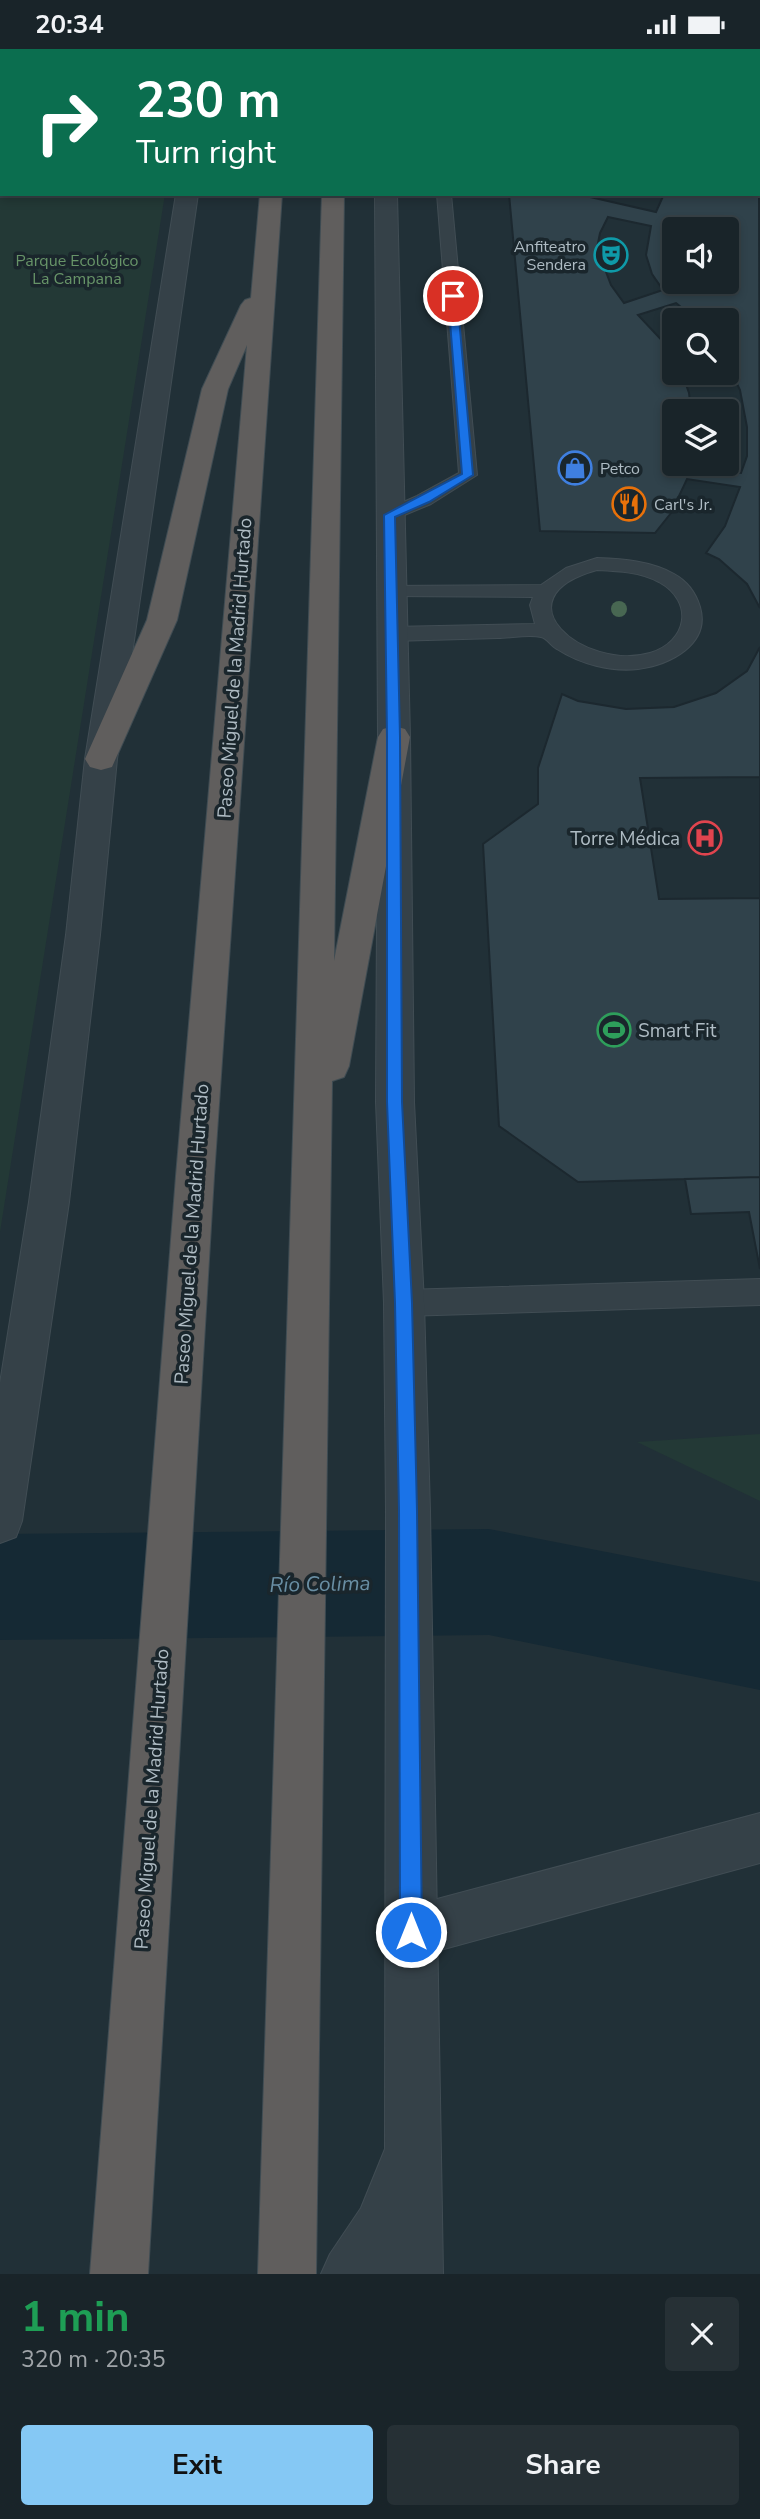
<!DOCTYPE html>
<meta charset="utf-8">
<style>
:root{--surface:#192429;--page:#263035;--text:#f1f3f6;--muted:#9fa4a8;--line:#374146;--accent:#85c8f4}
body{margin:0;font-family:"Nunito Sans",sans-serif;background:var(--page);color:var(--text);height:100vh;display:flex;flex-direction:column;font-size:26px;white-space:nowrap}
*{box-sizing:border-box;margin:0}
p{font-size:23px;color:var(--muted)}
.icon{flex:none;width:38px;height:38px;fill:none;stroke:currentColor;stroke-width:2;stroke-linecap:round;stroke-linejoin:round}
.map{position:relative;height:2225px;overflow:hidden}
.drawer{display:flex;flex-direction:column;background:var(--surface);flex:1}
.drawer>*{flex:none}
.top-card{position:absolute;left:0px;top:0px;width:761px;height:147px;box-shadow:0 4px 10px #0003,0 0 0 2px var(--line);background:#0b6e4f;color:#fff;overflow:hidden}
.buttons{position:absolute;left:662px;top:168px;display:grid;gap:14px}
.buttons a{display:grid;place-items:center;width:77px;height:77px;border-radius:7px;background:var(--surface);box-shadow:0 4px 10px #0003,0 0 0 2px var(--line);font-size:35px}
.pin{position:absolute;display:grid;place-items:center;width:60px;height:60px;color:#fff;margin:-30px;border:4px solid #fff;border-radius:50%;box-shadow:0 2px 7px #0007}
.me{position:absolute;width:77px;margin:-38px;rotate:0deg;stroke-linejoin:round;filter:drop-shadow(0 0 5px #0008)}
.turn{display:flex;align-items:center;gap:24px;height:147px;padding:0 21px;font-size:32px}
.turn .icon{width:91px;height:91px;stroke-width:2.5}
.turn b{display:block;font-size:49px;line-height:60px}
.round{display:grid;place-items:center;flex:none;width:74px;height:74px;border-radius:7px;background:var(--page)}
.head{display:flex;align-items:center;justify-content:space-between;height:119px;padding:0 21px}
h1{font-size:42px;font-weight:700;line-height:52px;color:#1e9e55}
.primary-button{display:flex;gap:14px;margin-top:auto;padding:14px 21px}
.primary-button a{flex:1;height:80px;border-radius:7px;background:var(--accent);color:#111;font-size:28px;font-weight:700;line-height:80px;text-align:center}
.primary-button a+a{background:var(--page);color:var(--text)}
.status{display:flex;justify-content:space-between;align-items:center;height:49px;padding:0 35px;background:var(--surface);direction:ltr}
.status svg{height:19px;fill:currentColor}
.map>svg:first-child{display:block}
</style>
<div class="status"><b>20:34</b><svg viewBox="0 0 49 12"><path d="M0 12V9h3v3zM5 12V6h3v6zM10 12V3h3v9zM15 12V0h3v12zM26 1h20v11H26zM47 4h2v5h-2z"/></svg></div>
<div class="map">
<svg width="760" height="2225" viewBox="0 0 760 2225">
<rect width="100%" height="100%" fill="#213037"/>
<path fill="#233936" d="M0,0H189L2,2V145H165L0,1183Z
M760,1385V1452L637,1393Z"/>
<g fill="none" stroke-linecap="round" stroke-linejoin="round">
<path fill="#152934" fill-rule="evenodd" d="M489,1480L760,1533V1641L489,1586L0,1591V1485Z"/>
</g>
<path fill="#30424b" stroke="#1c282f" stroke-width="2" fill-rule="evenodd" d="M613,0H760V28V2Z
M509,145H577L656,163L664,145H759L760,559L747,535L719,510L706,504L725,477L740,438L687,430L671,464L655,484L540,482ZM608,168L651,177L646,206L652,225L663,241L624,254L611,236L597,199L600,184ZM674,180H726V233H674ZM676,254L697,271H726V312L740,341L747,378V407L741,424L691,418V415H674V362H691L689,344L682,324H674V307L669,299L638,266Z
M760,598V1128L578,1133L499,1077L483,795L538,755V719L562,645L578,652L626,660L674,658L716,644L747,622Z
M760,728V849L659,850L640,729Z
M760,1128V1220L749,1163L691,1165L685,1130Z"/>
<g fill="none" stroke-linecap="round" stroke-linejoin="round">
<defs>
<path id="service" d="M460,0H475L459,2Z
M437,145H451L477,426L431,455L390,472L381,466L383,462L417,447L459,424Z
M597,509C623,510 651,512 674,525C687,532 696,544 700,558C711,596 669,616 638,620C611,623 580,615 557,600C551,597 547,589 541,588C528,585 511,589 498,589C463,590 427,591 392,592L385,590L382,585L385,580L392,578L535,575L530,556L533,548L391,547L384,545L381,541L384,537L541,536L566,519ZM597,521C619,522 640,523 659,533C695,553 687,593 650,604C584,623 496,549 597,521Z
M760,1230V1256L404,1267L394,1263L390,1254L394,1245L404,1241Z"/>
<path id="minor" d="M760,1764V1814L411,1909L393,1901L385,1883L393,1865L411,1857Z"/>
<path id="tertiary" d="M198,0H218V2H198Z
M376,0H396V2H376Z
M176,145H198L117,710L100,886L69,1153L22,1472L16,1488L0,1494V1334L29,1153L66,886L85,710Z
M375,145H397L410,688L414,1053L424,1254L430,1462L443,2225H321L330,2205L361,2159L385,2100L386,1462L384,1254L376,1053L378,688Z"/>
<path id="trunk" d="M272,0H292V2H272Z
M339,0H359V2H339Z
M260,145H282L214,1127L148,2225H90L176,1127L247,296L228,340L177,571L112,718L101,721L90,718L85,710L147,571L202,340L241,256L245,251L251,249Z
M322,145H344L334,912L378,688L383,680L394,677L405,680L410,688L349,1017L344,1028L332,1032L316,2225H258Z"/>
</defs>
<use href="#service" stroke="#414d54" stroke-width="2"/>
<use href="#minor" stroke="#414d54" stroke-width="2"/>
<use href="#tertiary" stroke="#414d54" stroke-width="2"/>
<use href="#trunk" stroke="#3f4c53" stroke-width="2"/>
<use href="#service" fill="#354148" fill-rule="evenodd"/>
<use href="#minor" fill="#354148" fill-rule="evenodd"/>
<use href="#tertiary" fill="#354148" fill-rule="evenodd"/>
<use href="#trunk" fill="#605e5d" fill-rule="evenodd"/>
</g>
<circle fill="#486752" cx="619" cy="560" r="8"/>
<path fill="#1a73e8" stroke="#114b97" stroke-width="2" d="M453,244L457,247L473,426L429,453L395,468L400,688L402,1053L412,1254L417,1462L422,1883L419,1891L411,1894L404,1891L400,1883L399,1462L395,1254L387,1053V688L384,466L462,425L448,247Z"/>
<defs>
<symbol id="theatre-ring" viewBox="-11 -11 22 22"><circle r="9.5" fill="#1a262c" stroke="#0f9aa8" stroke-width="1.5"/><path d="M-5-5.5Q0-4 5-5.5V0Q5 5 0 6Q-5 5-5 0ZM-3.3-2.5H-1v1.5H-3.3ZM1-2.5H3.3v1.5H1ZM-2.8 1Q0 5.5 2.8 1Z" fill="#0f9aa8"/></symbol>
<symbol id="shop-ring" viewBox="-11 -11 22 22"><circle r="9.5" fill="#1a262c" stroke="#3f7fe0" stroke-width="1.5"/><path d="M-5-2.5h2.3a2.7 3.5 0 0 1 5.4 0H5L5.5 6h-11ZM-1.5-2.5h3a1.5 2.3 0 0 0-3 0Z" fill="#3f7fe0"/></symbol>
<symbol id="restaurant-ring" viewBox="-11 -11 22 22"><circle r="9.5" fill="#1a262c" stroke="#e8710a" stroke-width="1.5"/><path d="M-5-6h1v4h1v-4h1v4h1v-4h1v5L-1.5 .5V6h-2V.5L-5-1ZM5-6V6H3V1.5H1.5Q1.5-4 5-6Z" fill="#e8710a"/></symbol>
<symbol id="hospital-ring" viewBox="-11 -11 22 22"><circle r="9.5" fill="#1a262c" stroke="#e0444e" stroke-width="1.5"/><path d="M-5-5h3v3.5h4V-5h3V5h-3V1.5h-4V5h-3Z" fill="#e0444e"/></symbol>
<symbol id="stadium-ring" viewBox="-11 -11 22 22"><circle r="9.5" fill="#1a262c" stroke="#2e9e5b" stroke-width="1.5"/><path d="M0-5a6.5 5 0 1 0 0 10a6.5 5 0 1 0 0-10ZM-3.5-1.8h7v3.6h-7Z" fill="#2e9e5b"/></symbol>
</defs>
<g fill-rule="evenodd">
<use href="#theatre-ring" x="592" y="187" width="38" height="38"/>
<use href="#shop-ring" x="556" y="400" width="38" height="38"/>
<use href="#restaurant-ring" x="610" y="436" width="38" height="38"/>
<use href="#hospital-ring" x="686" y="770" width="38" height="38"/>
<use href="#stadium-ring" x="595" y="962" width="38" height="38"/>
</g>
<g text-anchor="middle" stroke-width="7" stroke-linejoin="round" paint-order="stroke">
<g font-size="16" fill="#afbcc4" stroke="#1a262c" text-anchor="start">
<text x="586" y="203" text-anchor="end">Anfiteatro<tspan x="586" dy="18">Sendera</tspan></text>
<text x="600" y="425">Petco</text>
<text x="654" y="461">Carl's Jr.</text>
</g>
<g font-size="16" fill="#679468" stroke="#1a262c">
<text x="77" y="217">Parque Ecológico<tspan x="77" dy="18">La Campana</tspan></text>
</g>
<g font-size="19" fill="#afbcc4" stroke="#1a262c">
<text transform="translate(234 619) rotate(-86)" y="7">Paseo Miguel de la Madrid Hurtado</text>
<text transform="translate(191 1185) rotate(-86)" y="7">Paseo Miguel de la Madrid Hurtado</text>
<text transform="translate(151 1750) rotate(-86)" y="7">Paseo Miguel de la Madrid Hurtado</text>
</g>
<g font-size="19" fill="#afbcc4" stroke="#1a262c" text-anchor="end">
<text x="680" y="796">Torre Médica</text>
<text x="638" y="988" text-anchor="start">Smart Fit</text>
</g>
<g font-size="21" font-style="italic" fill="#698ea3" stroke="#1a262c">
<text transform="translate(320 1535) rotate(-1)" y="7">Río Colima</text>
</g>
</g>
</svg>
<div class="buttons">
<a><svg class="icon" aria-label="sound" viewBox="0 0 24 24"><path d="M4 9h4l5-4v14l-5-4H4zM17 9q2 3 0 6"/></svg></a>
<a><svg class="icon" aria-label="search" viewBox="0 0 24 24"><circle cx="10" cy="10" r="6"/><path d="M15 15l6 6"/></svg></a>
<a><svg class="icon" aria-label="layers" viewBox="0 0 24 24"><path d="M12 4l9 5-9 5-9-5zM3 14l9 5 9-5"/></svg></a>
</div>
<div class="pin" style="left:453px;top:247px;background:#d93025"><svg class="icon" aria-label="arrive" viewBox="0 0 24 24"><path d="M6 21V4h12l-3 4 3 4H6"/></svg></div>
<svg class="me" style="left:411px;top:1883px" viewBox="-20 -20 40 40"><circle r="17" fill="#1a73e8" stroke="#fff" stroke-width="3"/><path d="M0-11L8 9 0 5-8 9z" fill="#fff"/></svg>
<div class="top-card">
<div class="turn"><svg class="icon" aria-label="right" viewBox="0 0 24 24"><path d="M7 20v-9h11M14 6l5 5-5 5"/></svg><div><b>230 m</b>Turn right</div></div>
</div>
</div>
<section class="drawer">
<div class="head"><div><h1>1 min</h1><p>320 m · 20:35</p></div><a class="round"><svg class="icon" aria-label="close" viewBox="0 0 24 24"><path d="M6 6l12 12M18 6L6 18"/></svg></a></div>
<div class="primary-button"><a>Exit</a><a>Share</a></div>
</section>
